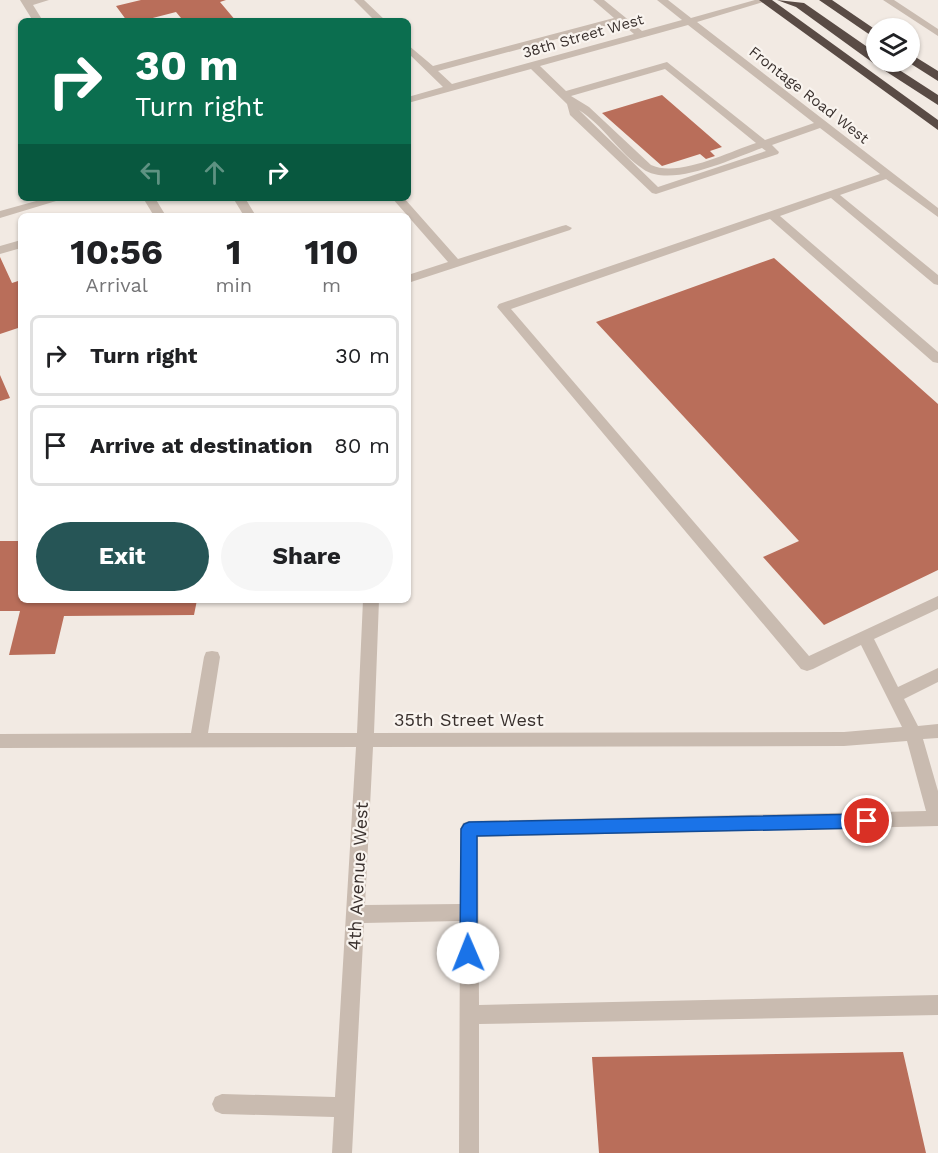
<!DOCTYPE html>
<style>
:root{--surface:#fff;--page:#f6f6f6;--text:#202124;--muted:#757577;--line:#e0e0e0;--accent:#265556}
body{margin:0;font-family:"Work Sans",sans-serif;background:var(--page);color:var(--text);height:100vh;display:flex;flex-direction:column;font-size:22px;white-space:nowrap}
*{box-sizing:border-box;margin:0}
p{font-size:20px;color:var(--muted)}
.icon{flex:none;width:33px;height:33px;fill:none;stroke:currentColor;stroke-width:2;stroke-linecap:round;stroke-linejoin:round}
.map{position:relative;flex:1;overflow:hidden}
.details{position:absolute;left:18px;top:213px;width:393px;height:390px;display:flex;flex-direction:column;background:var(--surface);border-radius:9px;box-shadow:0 2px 4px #0004}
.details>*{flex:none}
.guide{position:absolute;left:18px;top:18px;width:393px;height:183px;border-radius:9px;box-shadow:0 2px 4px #0004;background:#0b6e4f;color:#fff;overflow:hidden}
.controls{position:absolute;left:866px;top:18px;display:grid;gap:12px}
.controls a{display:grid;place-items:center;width:54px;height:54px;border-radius:50%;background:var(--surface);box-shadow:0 2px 4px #0004;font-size:30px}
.pin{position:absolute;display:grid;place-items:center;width:51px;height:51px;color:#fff;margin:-26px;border:3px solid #fff;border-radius:50%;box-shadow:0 2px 6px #0007}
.me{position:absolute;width:66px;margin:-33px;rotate:359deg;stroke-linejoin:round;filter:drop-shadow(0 0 4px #0008)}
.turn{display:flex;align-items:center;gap:21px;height:126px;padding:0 18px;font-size:27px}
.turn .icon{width:78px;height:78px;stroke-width:2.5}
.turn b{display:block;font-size:42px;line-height:51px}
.lanes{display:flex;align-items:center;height:57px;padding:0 18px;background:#0003;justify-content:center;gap:30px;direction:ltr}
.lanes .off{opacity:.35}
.eta{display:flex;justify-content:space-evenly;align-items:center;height:102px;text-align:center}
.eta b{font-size:36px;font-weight:700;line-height:42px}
.cta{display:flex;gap:12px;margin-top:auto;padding:12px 18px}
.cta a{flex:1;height:69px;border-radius:36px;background:var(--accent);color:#fff;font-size:24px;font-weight:700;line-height:69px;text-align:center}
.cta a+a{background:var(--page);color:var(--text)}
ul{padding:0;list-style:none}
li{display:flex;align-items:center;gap:18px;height:81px;margin:0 12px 9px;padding:0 6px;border:3px solid var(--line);border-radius:9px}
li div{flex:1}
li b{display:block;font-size:22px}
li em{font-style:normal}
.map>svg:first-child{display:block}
</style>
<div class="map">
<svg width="938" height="1153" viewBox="0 0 938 1153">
<rect width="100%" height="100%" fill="#f2eae3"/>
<path fill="#b96e5a" d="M141,0H226L220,2L236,21H173L181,18L176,12L141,21H127L116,6Z
M662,95L722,147L710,151L715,156L706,159L700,154L662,166L602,113Z
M0,257L12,283L21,280V327L0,334Z
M774,258L938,404V570L824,625L763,557L799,541L596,322Z
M0,375L10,398L0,401Z
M0,541H21V600H197L194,615L64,616L55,654L9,655L20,611H0Z
M903,1052L926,1153H599L592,1057Z"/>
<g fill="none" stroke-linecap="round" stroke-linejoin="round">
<path fill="#c9bbb0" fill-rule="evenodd" d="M20,0H49L33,5L43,21H33Z
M354,0H364L386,21H375Z
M593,0H604L642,31L682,20L657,0H668L691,18L755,0H770L697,22L938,208V217L886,179L840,195L938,275V285L934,284L831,198L780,216L938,352V363L933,362L770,219L511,309L809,656L938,596V609L874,639L898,687L938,668V682L904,699L918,726L938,724V738L923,739L938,791V826L478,837L479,1005L938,995V1015L479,1024V1153H459L460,921L364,923L352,1153H332L334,1117L222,1114L215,1111L212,1104L215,1097L222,1094L335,1097L356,747L0,748V734L191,733L204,657L206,652L212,651L218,652L220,657L208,733H357L363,600H379L374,733L844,732L902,727L861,645L813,669L807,671L801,669L497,307L499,304L880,174L820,128L772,145L779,152L778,154L656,194L652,193L570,115L567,104L531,69L408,103V97L443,87L408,53V45L433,66L614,18ZM620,22L634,34L452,84L438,71ZM688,25L814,123L765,140L667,62L566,91L540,66ZM665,69L756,143C728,152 678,178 651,165L589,107L571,96ZM579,110C603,125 619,153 643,169C671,189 733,158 762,148L766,151L658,187ZM907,741L926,811L469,821L463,823L460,829V904L365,905L373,747L844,746Z
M883,0H894L938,29V36Z
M47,198H66L0,218V211Z
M143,198H155L166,216H154Z
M233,198H245L256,216H244Z
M392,198H404L458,259L562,226L566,225L572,228L570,230L408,283V275L448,262Z
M21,240V248L0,254V246Z"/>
<path fill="#594b45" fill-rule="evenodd" d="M759,0H772L938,120V130Z
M777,0L804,3L876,53V62H887L938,95V105L876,65L796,7Z
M819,0H832L876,30V39Z
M909,53L938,71V81L908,62Z"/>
</g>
<path fill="#1a73e8" stroke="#114b97" stroke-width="1.5" d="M867,814L872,816L874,821L872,826L867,828L477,836V953L474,959L468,962L462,959L460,953L461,829L464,824L469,822Z"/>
<g text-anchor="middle" stroke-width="4.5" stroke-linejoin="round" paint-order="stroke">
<g font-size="15" fill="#39302d" stroke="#f9f4ef">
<text transform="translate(583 36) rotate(-16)" y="5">38th Street West</text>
<text transform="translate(809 95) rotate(38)" y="5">Frontage Road West</text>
</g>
<g font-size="18" fill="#39302d" stroke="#f9f4ef">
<text x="469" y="726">35th Street West</text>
<text transform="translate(358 876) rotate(-87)" y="6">4th Avenue West</text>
</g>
</g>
</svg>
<div class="controls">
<a><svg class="icon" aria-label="layers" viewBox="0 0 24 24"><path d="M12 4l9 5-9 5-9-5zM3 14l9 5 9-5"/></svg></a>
</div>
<div class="pin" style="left:867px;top:821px;background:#d93025"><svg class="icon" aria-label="arrive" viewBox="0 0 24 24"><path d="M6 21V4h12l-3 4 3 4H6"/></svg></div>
<svg class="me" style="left:468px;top:953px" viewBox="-20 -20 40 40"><circle r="19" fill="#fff"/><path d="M0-13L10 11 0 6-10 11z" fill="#1a73e8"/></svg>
<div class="guide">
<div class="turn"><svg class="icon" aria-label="right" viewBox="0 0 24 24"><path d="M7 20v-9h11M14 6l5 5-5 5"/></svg><div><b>30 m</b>Turn right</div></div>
<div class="lanes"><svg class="icon off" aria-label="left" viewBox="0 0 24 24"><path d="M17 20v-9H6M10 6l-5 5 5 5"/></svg><svg class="icon off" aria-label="ahead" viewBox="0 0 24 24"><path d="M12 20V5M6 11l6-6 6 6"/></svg><svg class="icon" aria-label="right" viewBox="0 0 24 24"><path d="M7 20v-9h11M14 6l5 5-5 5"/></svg></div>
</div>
<section class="details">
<div class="eta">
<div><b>10:56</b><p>Arrival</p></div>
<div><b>1</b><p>min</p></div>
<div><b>110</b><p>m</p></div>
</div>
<ul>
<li><svg class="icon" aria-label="right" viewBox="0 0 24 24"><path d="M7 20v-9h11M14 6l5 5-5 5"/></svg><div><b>Turn right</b></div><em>30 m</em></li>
<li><svg class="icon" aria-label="arrive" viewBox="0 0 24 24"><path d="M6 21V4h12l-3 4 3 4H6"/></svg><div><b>Arrive at destination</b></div><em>80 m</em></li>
</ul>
<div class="cta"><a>Exit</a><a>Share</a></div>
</section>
</div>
